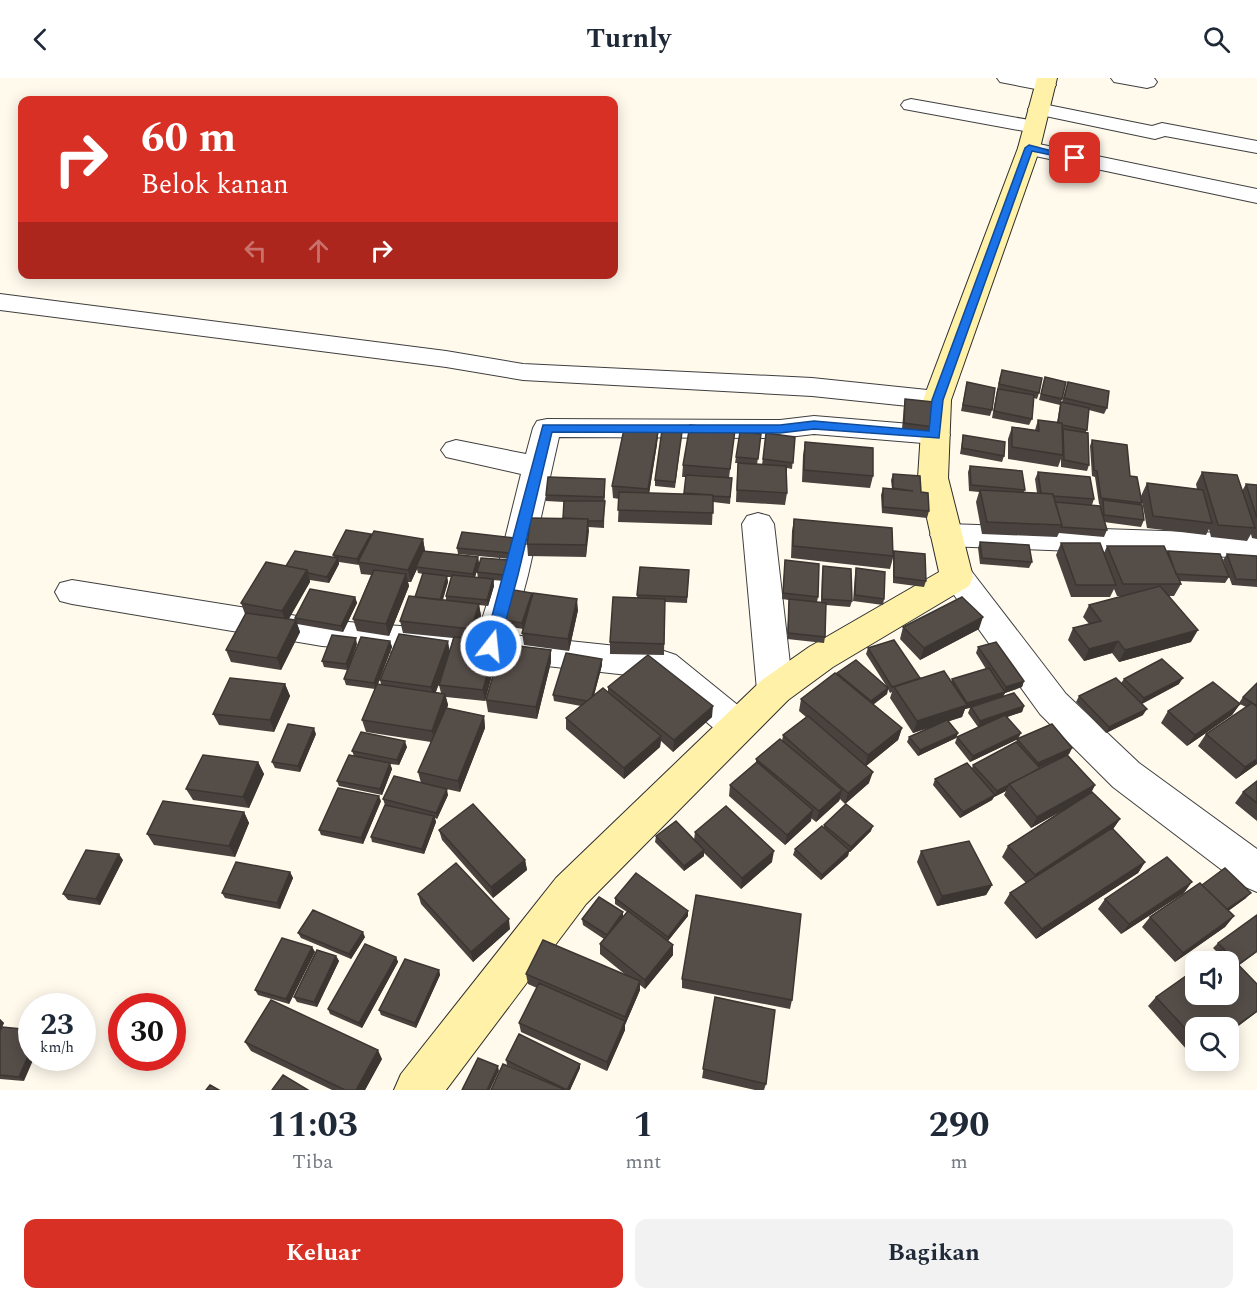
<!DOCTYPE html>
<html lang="id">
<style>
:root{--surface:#fff;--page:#f2f2f3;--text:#1f2937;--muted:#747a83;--accent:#d93025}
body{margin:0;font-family:Spectral,serif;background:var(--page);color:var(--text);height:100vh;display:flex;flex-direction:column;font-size:22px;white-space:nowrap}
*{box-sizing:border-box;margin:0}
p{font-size:20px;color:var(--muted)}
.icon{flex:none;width:33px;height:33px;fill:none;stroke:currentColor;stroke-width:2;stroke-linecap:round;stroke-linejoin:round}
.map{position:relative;height:1012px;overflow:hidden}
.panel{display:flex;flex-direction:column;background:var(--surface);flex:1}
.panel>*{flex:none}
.top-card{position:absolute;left:18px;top:18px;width:600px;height:183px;border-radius:12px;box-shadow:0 3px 15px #0003;background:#d93025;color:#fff;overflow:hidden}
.tools{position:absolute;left:1185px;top:873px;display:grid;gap:12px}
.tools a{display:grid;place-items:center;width:54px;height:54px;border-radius:12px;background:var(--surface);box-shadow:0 3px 15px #0003;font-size:30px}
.speed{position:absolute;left:18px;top:915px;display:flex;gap:12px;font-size:30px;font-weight:700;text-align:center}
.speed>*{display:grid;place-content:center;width:78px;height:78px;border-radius:50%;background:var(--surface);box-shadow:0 3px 15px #0003;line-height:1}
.speed small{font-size:15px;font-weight:400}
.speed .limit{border:9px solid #d22;background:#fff;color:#111}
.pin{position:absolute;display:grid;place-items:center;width:51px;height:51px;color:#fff;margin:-26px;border-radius:12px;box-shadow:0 3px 9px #0006}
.me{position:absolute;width:66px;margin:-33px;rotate:16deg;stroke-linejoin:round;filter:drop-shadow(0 0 4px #0008)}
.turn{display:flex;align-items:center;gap:21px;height:126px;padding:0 24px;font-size:27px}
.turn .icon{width:78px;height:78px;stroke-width:2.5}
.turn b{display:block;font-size:42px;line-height:51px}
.lanes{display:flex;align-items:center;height:57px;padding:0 24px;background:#0003;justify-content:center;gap:30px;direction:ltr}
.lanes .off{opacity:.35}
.eta{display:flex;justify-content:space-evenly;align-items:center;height:102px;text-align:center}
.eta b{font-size:36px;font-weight:700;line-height:42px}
.action{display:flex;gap:12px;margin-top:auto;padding:12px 24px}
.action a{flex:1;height:69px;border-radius:12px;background:var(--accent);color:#fff;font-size:24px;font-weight:700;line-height:69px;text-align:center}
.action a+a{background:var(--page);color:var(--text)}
header{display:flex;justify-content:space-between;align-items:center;height:78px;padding:0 24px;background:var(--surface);font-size:27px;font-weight:700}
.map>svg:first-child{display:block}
</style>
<header><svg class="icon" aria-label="back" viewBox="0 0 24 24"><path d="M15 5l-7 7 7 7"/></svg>Turnly<svg class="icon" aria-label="search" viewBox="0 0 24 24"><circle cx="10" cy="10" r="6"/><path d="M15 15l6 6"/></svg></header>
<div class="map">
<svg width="1257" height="1012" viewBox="0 0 1257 1012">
<rect width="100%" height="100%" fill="#fffaec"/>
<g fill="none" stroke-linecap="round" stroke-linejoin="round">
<defs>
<path id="street" d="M997,0H1040L1053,3L1056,7L1053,11L1046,13L1000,4Z
M1111,0H1154L1157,4L1154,8L1147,10L1114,4Z
M911,21L1035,43L1042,45L1045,49L1042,53L1035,55L904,31L901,27L904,23Z
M1038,25L1152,48L1162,45L1257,63V75L1165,58L1155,61L1031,35L1028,31L1031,27Z
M1029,64L1257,111V125L1021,75L1018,70L1021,65Z
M0,216L446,273L523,286L812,300L937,313L947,316L951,322L947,328L937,331L812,318L523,302L446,289L0,232Z
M814,338L935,348L945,350L950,357L945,364L935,366L814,356L780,360L559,359L528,497L512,557L664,573L676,577L750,637L755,648L750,659L737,663L724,659L655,600L491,582L322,568L72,526L60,523L55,514L60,505L72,502L322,542L478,554L496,497L521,396L446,379L441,372L446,365L456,362L526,376L533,350L537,343L547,341L780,342Z
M758,435L769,438L774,446L793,612L788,622L775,626L762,622L757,612L742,446L747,438Z
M946,446L1257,456V480L946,468L935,465L930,457L935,449Z
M957,487L969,490L1066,616L1139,685L1257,771V814L1243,808L1113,709L1040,636L941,499L945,490Z"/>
<path id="secondary" d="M1037,0H1057L1040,70L951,322L948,400L973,499L969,508L833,589L788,622L586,826L446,1012H394L401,996L556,800L762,602L809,569L939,494L918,400L923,322L1018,70Z"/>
</defs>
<use href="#street" stroke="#3f3f3f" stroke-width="2"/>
<use href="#secondary" stroke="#2e2e2e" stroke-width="2"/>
<use href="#street" fill="#fff" fill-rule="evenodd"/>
<use href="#secondary" fill="#fff1a7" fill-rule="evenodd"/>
</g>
<path fill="#49423e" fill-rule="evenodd" d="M1000,298L1039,315L1037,321L1034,320L1032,341L1029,347L992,340L996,317Z
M1045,299L1062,321L1061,324H1062L1068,304L1107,330L1104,336L1089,332L1086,354L1089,387L1087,393L1061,389V381L1058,389L1008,381V361L1012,349L1035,352L1038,342L1057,345L1060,327L1039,322Z
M967,304L992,332L990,338L961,333Z
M905,321L933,349L931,355L902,351L904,327Z
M735,352L729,400H732L730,426L713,424L712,447L618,444L619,421L613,420L612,408L658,354L657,366L649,415L684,416L686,399H682L683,387Z
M682,354L675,410L655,408V402Z
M766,355L795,359L792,391L787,390V415L785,427L736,424L737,397L738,385H735L736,379L761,356L757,387H762Z
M963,357L1004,378L1002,384L960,376Z
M1092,362L1130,398L1142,425L1141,427L1144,442L1141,449L1104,444L1107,452L1104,459L1059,455L1057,459L982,456L976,424L979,414L969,413L968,394L970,388L1025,412L1024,414L1037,415L1035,401L1038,394L1094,421L1092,427L1100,428V427L1099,426L1095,399L1092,398L1090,368Z
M805,364L873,398L870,410L802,404L803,377Z
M1202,394L1242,413L1246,406L1257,407V461L1252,460L1251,456L1247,463L1211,459L1209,451L1206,457L1147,450L1141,418L1147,405L1197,411L1196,406Z
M893,396L921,414L929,433L927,440L882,435L881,417L883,410L892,411L891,402Z
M605,407L604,450L588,449L586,479L528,478L527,466L563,440L564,424L546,423V417Z
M794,441L893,478L894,473L926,503L924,509L893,505V480L890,491L791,480L792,453Z
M371,456V458L423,461L425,473L478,479L479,486L475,499L478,500L477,494L509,488L504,503L493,502L494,508L488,528L479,527L481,538L474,561L496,563L498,575L485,623L446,619L448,627L447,630L484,638L485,650L460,714L437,709L448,717L437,741L435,740L436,744L424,776L372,764L371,759L385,727L383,721L421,705L418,694L431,664L366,654L362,642L375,611L346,607L344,601L347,592L324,589L322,583L357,566L350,585L390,563L392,569L378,606H381L380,602L450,572L453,560L403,555L400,543L415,519L423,496L418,495L417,491L411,504H408L409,508L389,558L357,553L353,541L371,497L361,496L359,487L339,484V486L329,505L310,502V504L289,541L295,542V540L355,519L357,525L343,554L297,546L300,554L281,592L231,584L226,572L245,536L241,525L286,488L334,480L333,477ZM447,499H451L446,518V522H443L448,504ZM441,600L439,607L441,615L436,614Z
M980,464L1032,484L1029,490L980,486L978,470Z
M1061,465L1104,475L1107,468L1167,475L1168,473L1229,499L1225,505L1179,503L1181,506L1174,518H1169L1191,564L1119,584L1112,575L1084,583L1068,562L1073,550L1089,546L1083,539L1089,527L1123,518H1117L1114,511L1110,519H1071L1056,477Z
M515,467L510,481L458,476L457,470Z
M1227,476L1257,478V509L1232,507L1223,482Z
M785,482L818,519L817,524H821L822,494L823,488L852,523L850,529L826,527L825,559L824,565L787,561L789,522L782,521Z
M640,489L689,492L687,525L665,524L664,577L610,576V564L637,520Z
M856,490L884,521L883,527L853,523L855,496Z
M532,518L578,532L569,573L524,567L522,555L527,537L523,551L498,547L497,541Z
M903,549L979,551L920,582L900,561Z
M978,569L1024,603L1022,609L1005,615L1003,618L1024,628L1022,634L1007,639L1018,661L970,684L955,665L957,659L985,646L978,649L968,635L970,630L965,631L962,639L949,643L958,655L956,660L918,678L907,664L909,659L930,649L913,655L890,620L892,614L890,615L888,611L887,616L873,627L902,650L898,662L866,688L869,705L845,726L840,721L839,723L816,744L811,740V743L785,767L729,718L730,707L756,685V681L782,663L783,657L806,639L799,633L801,621L837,597V595L887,609L866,576L868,570L920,601L951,604L952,601L986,591L976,575Z
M602,581V587L594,617L608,615V609L712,639L673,674L661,663L660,669L624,701L566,651V640L581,628L554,623L553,617Z
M551,584L537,641L488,634L486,622Z
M1124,601L1179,606L1142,626L1143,637L1106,655L1076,624L1079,618L1121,605Z
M1257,605V686L1236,701L1198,668L1206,656L1246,629L1240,626L1232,637L1187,668L1161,645L1168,633L1239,625L1243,619Z
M285,606L290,618L274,654L219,647L213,636Z
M316,656L300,694L275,690L272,684Z
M1017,661L1072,670L1069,676L1068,677L1095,707L1091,715L1120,741L1113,751L1145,784L1138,795L1036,861L1004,825L1010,815L1026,805L1002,779L1008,768L1065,731L1031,750L1004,717L1006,713L994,719L992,722L960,740L933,707L935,701L972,690L973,687L1016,664Z
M407,669L399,687L390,686L392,691L382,717L339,708L337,703L354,678L352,673Z
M258,684L264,696L249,730L193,722L186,711Z
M1257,703V743L1235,725L1243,714Z
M381,723L363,766L321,757L319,752Z
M244,734L249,745L235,779L154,767L147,756Z
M824,747L871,753L850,774H849L848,778L821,802L793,777L795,771L824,749Z
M439,752L525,782L527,792L493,820L442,762Z
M695,754L772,784L741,811L704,775V778L684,793L655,764L656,758L694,762Z
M921,773L992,807L986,817L937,828L917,784Z
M123,782L100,827L68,822L63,816Z
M290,794L293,800L280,831L225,820L222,815Z
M1202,807L1246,820L1228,833L1234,838L1225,849L1175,884L1142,849L1150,839Z
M1184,815L1121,856L1098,831L1105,821Z
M418,816L510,851L473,884L421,826Z
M615,820L688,838L668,863L673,867V877L645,911L640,907V912L625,947V952L607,993L521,954L519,945L537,910L528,906L526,896L627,898L600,876V866L604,861L583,847L582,841L623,834V839L627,834L615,826Z
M298,855L365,859L351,881L301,860Z
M1218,865L1239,887L1196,950L1195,981L1148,928L1156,919L1218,875L1213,870Z
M312,869L315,874L289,926L258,917L255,912Z
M336,878L339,883L317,929L297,924L294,919Z
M396,879L398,884L362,950L330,936L328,931Z
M439,892L440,897L416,950L381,937L379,932Z
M682,901L792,922L790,931L682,910Z
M715,919L766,1006L764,1012H755L702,1000Z
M0,941L4,945L2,949L24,1003L0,1001Z
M245,964L382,981L365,1012H332L251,973Z
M506,982L580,986V990L570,1012H491L521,993L507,987Z"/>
<path fill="#3c3632" d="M658,354L657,366L648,423V411Z
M588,441L589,453L586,479V467Z
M371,456L372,462L358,484L357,481Z
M514,460L515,467L510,481V475Z
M423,461L425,473L416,489L417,491L411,504L408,492Z
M478,479L479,486L474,502L473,496Z
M338,480L339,486L329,505L327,499Z
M508,482L509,488L504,503V497Z
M307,492L310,504L286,545L282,533Z
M406,496L409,508L389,558L386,546Z
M447,498L448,504L440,529L439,523Z
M493,501L494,508L488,528L487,522Z
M532,515V521L523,551L522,545Z
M355,519L357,525L343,554L341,548Z
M577,521L578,532L569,573L568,561Z
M479,526L481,538L473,563L471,551Z
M983,539L979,551L920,582L924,570Z
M296,542L300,554L281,592L277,580Z
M1198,552L1191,564L1119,584L1125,572Z
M356,560L357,566L348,592L346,586Z
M390,563L392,569L376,611L374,605Z
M448,563L450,575L433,621L431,609Z
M496,563L498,575L485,623L483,612Z
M1118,563L1112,575L1084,583L1089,571Z
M551,572V584L537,641L536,629Z
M602,581V587L591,629L590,623Z
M1183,600L1179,606L1141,626L1144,620Z
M1024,603L1022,609L1005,615L1003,619L965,631L962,639L913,655L917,643L967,627V625L1004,614L1006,609Z
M285,606L290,618L274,654L270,642Z
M888,610L887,616L869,629L871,623Z
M445,616L448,627L435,665L432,653Z
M1240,626L1232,637L1187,668L1195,657Z
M713,628L712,639L673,674L674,662Z
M1024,628L1022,634L978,649L980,643Z
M1147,631L1143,637L1106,655L1109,649Z
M484,638L485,650L460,714L458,703Z
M314,650L316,656L300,694L298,688Z
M902,650L898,662L865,689L868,677Z
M958,655L956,660L918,678L920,672Z
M1021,655L1018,661L970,684L973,678Z
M661,658L660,669L624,701V690Z
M405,663L407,669L399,687L397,682Z
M1072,670L1069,676L1035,691L1038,685Z
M1257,681V686L1236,701L1245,689Z
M258,684L264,696L249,730L243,719Z
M390,685L392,691L382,717L380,711Z
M873,694L869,705L845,726L848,715Z
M1009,707L1006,713L994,719L997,713Z
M1095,707L1089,718L1031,750L1037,739Z
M447,711L448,717L437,741L436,735Z
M842,712L839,723L816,744L819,733Z
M995,717L992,722L960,740L963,734Z
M379,718L381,723L363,766L361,760Z
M813,732L811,743L785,767L787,757Z
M244,734L249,745L235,779L229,768Z
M434,738L436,744L424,776L422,771Z
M1120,741L1113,751L1029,807L1035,797Z
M873,748L871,753L850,774L851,769Z
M704,772V778L684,793V788Z
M849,772L848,778L821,802L822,797Z
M774,773L772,784L741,811L742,800Z
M119,776L123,782L100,827L96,821Z
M525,782L527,792L493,820L491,809Z
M1145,784L1138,795L1036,861L1042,851Z
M290,794L293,800L280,831L277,825Z
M1192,804L1184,815L1121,856L1129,846Z
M992,807L986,817L937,828L942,818Z
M1251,815L1246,820L1220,839L1224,833Z
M688,833V838L667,864L668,859Z
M623,834V840L607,857Z
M1234,838L1225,849L1175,884L1183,875Z
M509,841L510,851L473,884L471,874Z
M363,854L365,859L351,881L349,876Z
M673,867V877L645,911V902Z
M312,869L315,874L289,926L286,921Z
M1257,873V874L1234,891L1239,886Z
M336,878L339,883L317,929L314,924Z
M396,879L398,884L362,950L359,945Z
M439,892L440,897L416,950L415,945Z
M640,903V912L625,947V952L607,993V984L625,944V939Z
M1257,933V934L1228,956V954Z
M0,941L4,945L0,953Z
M32,969V980H34L24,1003L19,999Z
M378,972L382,981L365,1012H356Z
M580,986V990L570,1012H567Z
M498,988L499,993L490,1012H487Z"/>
<path fill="#554d48" stroke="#3c3632" stroke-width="1.5" d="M1002,292L1042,300L1039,315L999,306Z
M1045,299L1066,304L1062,321L1041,316Z
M967,304L995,310L992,332L963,327Z
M1068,304L1109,313L1107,330L1064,320Z
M998,311L1034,317L1032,341L994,333Z
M905,321L933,324V349L904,345Z
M1061,324L1089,330L1087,352L1062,347V345H1058Z
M1038,342L1062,345L1063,377L1012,369V349L1039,353Z
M690,347L735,352L730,391L683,387Z
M624,351L658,354L648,411L612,408Z
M1063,351L1088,355L1089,387L1064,382Z
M662,352L682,354L675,404L655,402Z
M740,354L761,356L758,381L736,379Z
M766,355L795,359L793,385L763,381Z
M963,357L1005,364L1004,378L962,370Z
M1092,362L1127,367L1130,398L1137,399L1142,425L1101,420L1097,393L1094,392Z
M805,364L873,370V398L804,392Z
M738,385L786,388L787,415L737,412Z
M970,388L1022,393L1025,412L971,407Z
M1038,394L1090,399L1094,421L1053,418V416L1041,415Z
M1202,394L1237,397L1255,450L1218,447Z
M893,396L920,398L921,414L928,415L929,433L883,429V410L913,413L893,410Z
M686,397L732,400L730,419L713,418V417L684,415Z
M548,399L605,401L604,419L546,417Z
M1147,405L1203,412L1212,445L1153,438Z
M1246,406L1257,407V440Z
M980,412L1053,416L1062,447L987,444Z
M619,414L713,417V435L618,432Z
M1103,422L1142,427L1144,442L1104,437Z
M564,423H605L603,443H588V441L563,440Z
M1055,424L1100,428L1107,452L1061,449L1062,447Z
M531,440L588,441L586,467L527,466Z
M794,441L892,450L893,478L793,468Z
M346,452L371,456L357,481L333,477Z
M374,453L423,461L408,492L358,484Z
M462,454L514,460L510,475L457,470Z
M980,464L1029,467L1032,484L982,480Z
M1061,465H1100L1116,507H1076Z
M1107,468H1164L1181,506H1123Z
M295,473L338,480L327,499L308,495L307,492L286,488Z
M423,473L478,479L473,496L416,489Z
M894,473L925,476L926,503L894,499Z
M1168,473L1220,476L1229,499L1176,496Z
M1227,476L1257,478V502L1236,501Z
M481,480L508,482L504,497L477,494Z
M785,482L819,486L818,519L783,515Z
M266,484L307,492L282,533L241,525Z
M823,488L851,491L852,523L822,521Z
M640,489L689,492L687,519L637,517Z
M856,490L885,494L884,521L855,517Z
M374,492L406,496L386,546L353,541Z
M423,495L447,498L440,522L415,519Z
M452,497L493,501L487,522L446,518Z
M1160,508L1198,552L1125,572L1118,563L1089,571L1073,550L1101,543L1089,527Z
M310,511L355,519L341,548L295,540Z
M508,511L532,515L522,545L497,541Z
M533,515L577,521L568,561L522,555Z
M409,518L479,526L471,551L400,543Z
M613,519L665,521L664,566L610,564Z
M962,519L983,539L924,570L903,549Z
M789,521L826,525L825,559L788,555Z
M246,535L296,542L277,580L226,572Z
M399,556L448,563L431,609L380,602Z
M332,557L356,560L346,586L322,583Z
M361,559L390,563L374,605L344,601Z
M454,559L496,563L483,612L439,607Z
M894,562L920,600L892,609L868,570Z
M996,564L1024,603L1006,609L978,569Z
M502,566L551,572L536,629L486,622Z
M566,575L602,581L592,619L587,623L553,617Z
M648,577L713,628L674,662L608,609Z
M1162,581L1183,600L1144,620L1124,601Z
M856,582L888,610L871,623L837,595Z
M989,590L1005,614L967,625L952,601Z
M944,593L967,627L917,643L894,609Z
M835,595L902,650L868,677L801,621Z
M230,600L285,606L270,642L213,636Z
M1116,600L1147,631L1109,649L1079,618Z
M1213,604L1240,626L1195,657L1168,633Z
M1257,605V628L1243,619Z
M377,606L445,616L432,653L362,642Z
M603,610L661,658L624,690L566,640Z
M1014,615L1024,628L980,643L971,629Z
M1252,625L1257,629V681L1245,689L1206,656Z
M446,630L484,638L458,703L418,694Z
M1005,637L1021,655L973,678L957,659Z
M808,638L873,694L848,715L783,657Z
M947,642L958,655L920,672L909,659Z
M288,646L314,650L298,688L272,684Z
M1052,646L1072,670L1038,685L1017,661Z
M361,654L405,663L397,682L352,673Z
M780,661L842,712L819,733L756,681Z
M1016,664L1040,690L997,713L973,687Z
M203,677L258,684L243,719L186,711Z
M349,677L390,685L380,711L337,703Z
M1067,677L1095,707L1037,739L1009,706Z
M757,684L813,732L787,757L730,707Z
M967,685L995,717L963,734L935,701Z
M394,698L447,711L436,735L383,721Z
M1257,703V725L1243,714Z
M338,710L379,718L361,760L319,752Z
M1092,714L1120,741L1035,797L1008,768Z
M163,723L244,734L229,768L147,756Z
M473,726L525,782L491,809L439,752Z
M846,726L873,748L851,769L824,747Z
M385,727L434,738L422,771L371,759Z
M726,728L774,773L742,800L695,754Z
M676,743L704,772L684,788L656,758Z
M822,748L849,772L822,797L795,771Z
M1112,750L1145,784L1042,851L1010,815Z
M969,763L992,807L942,818L921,773Z
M86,772L119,776L96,821L63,816Z
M1167,779L1192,804L1129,846L1105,821Z
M236,784L290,794L277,825L222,815Z
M456,785L509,841L471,874L418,816Z
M1225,790L1251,815L1227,831L1202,807Z
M636,795L688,833L668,859L615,820Z
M1200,805L1234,838L1183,875L1150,839Z
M696,817L801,836L792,922L682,901Z
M599,819L623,834L607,857L582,841Z
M313,832L363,854L349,876L298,855Z
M628,833L673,867L645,902L600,866Z
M1257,837V873L1239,886L1218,865Z
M282,860L312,869L286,921L255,912Z
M543,862L640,903L625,939L526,896Z
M365,866L396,879L359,945L328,931Z
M1223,871L1257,906V933L1228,954V950H1196V962L1156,919L1196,891V916H1228V884H1206Z
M317,872L336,878L314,924L294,919Z
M405,881L439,892L415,945L379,932Z
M539,905L625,943L607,984L519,945Z
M715,919L775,932L766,1006L703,991Z
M271,922L378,972L356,1012H345L245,964Z
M2,949L32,952V969L19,999L0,997V953Z
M519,956L580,986L567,1012L506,982Z
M478,980L498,988L487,1012H462Z
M503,986L566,1012H491Z
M283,997L308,1012H272Z
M210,1007L219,1012H206Z"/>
<path fill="#1a73e8" stroke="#114b97" stroke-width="1.5" d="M1029,67L1079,80L1075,82L1032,73L943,322L939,360L814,351L780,355L552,354L518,497L499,568L496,572H486L484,568L543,347H780L814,343L929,353L932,322L1025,70Z"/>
</svg>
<div class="tools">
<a><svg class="icon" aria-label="sound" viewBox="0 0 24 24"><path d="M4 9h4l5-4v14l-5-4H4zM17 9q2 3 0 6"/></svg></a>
<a><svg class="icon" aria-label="search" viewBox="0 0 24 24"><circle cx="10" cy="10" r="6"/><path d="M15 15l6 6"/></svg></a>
</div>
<div class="speed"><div>23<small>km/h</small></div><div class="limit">30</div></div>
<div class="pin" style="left:1075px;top:80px;background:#d93025"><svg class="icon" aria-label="arrive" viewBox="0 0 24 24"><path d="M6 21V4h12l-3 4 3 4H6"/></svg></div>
<svg class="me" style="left:491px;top:568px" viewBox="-20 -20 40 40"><circle r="17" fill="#1a73e8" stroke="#fff" stroke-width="3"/><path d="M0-11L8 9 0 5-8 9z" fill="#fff"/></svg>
<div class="top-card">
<div class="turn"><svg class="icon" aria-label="right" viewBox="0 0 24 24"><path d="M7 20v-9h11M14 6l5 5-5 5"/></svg><div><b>60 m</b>Belok kanan</div></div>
<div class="lanes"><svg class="icon off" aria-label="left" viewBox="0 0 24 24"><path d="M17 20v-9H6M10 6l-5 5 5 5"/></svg><svg class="icon off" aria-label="ahead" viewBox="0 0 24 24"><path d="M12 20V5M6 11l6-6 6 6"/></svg><svg class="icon" aria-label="right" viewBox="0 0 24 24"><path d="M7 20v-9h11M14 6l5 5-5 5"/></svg></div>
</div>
</div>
<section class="panel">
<div class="eta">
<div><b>11:03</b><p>Tiba</p></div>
<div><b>1</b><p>mnt</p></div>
<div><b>290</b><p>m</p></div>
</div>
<div class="action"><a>Keluar</a><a>Bagikan</a></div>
</section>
